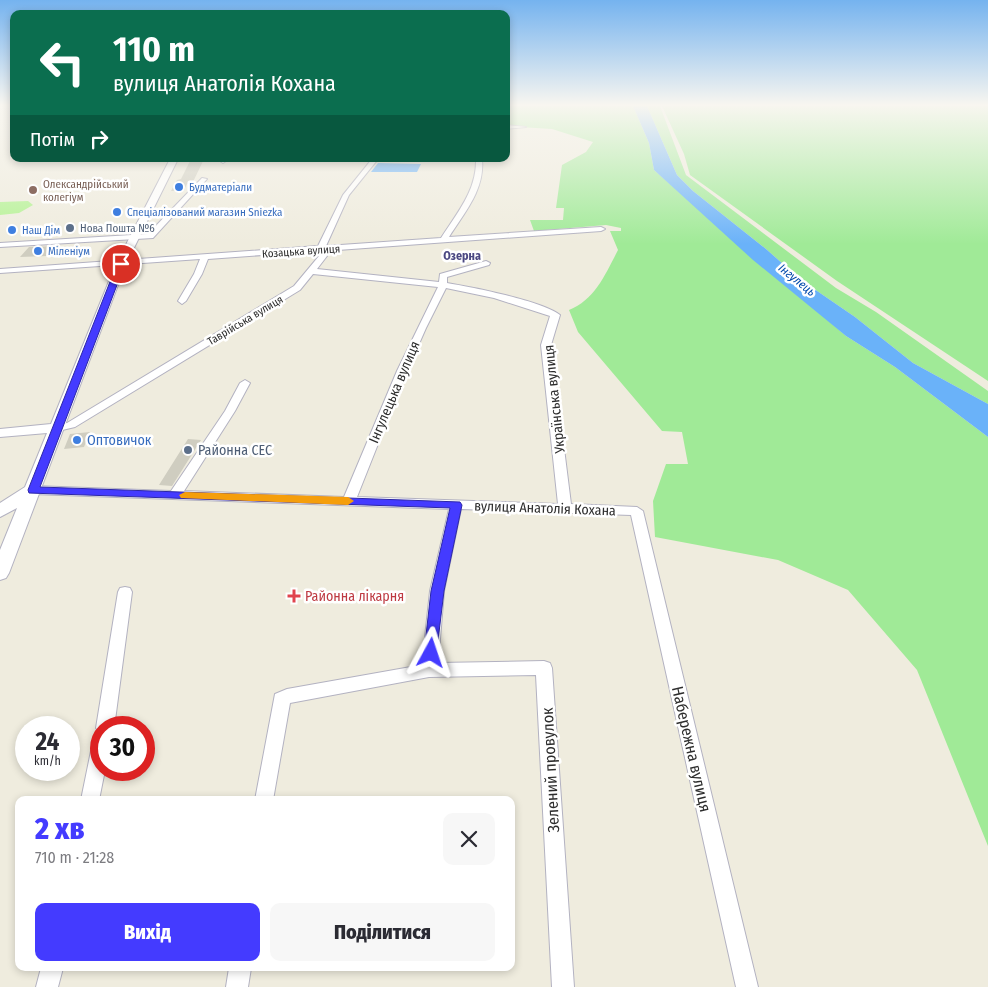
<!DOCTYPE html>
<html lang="uk">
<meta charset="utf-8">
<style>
:root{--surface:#fff;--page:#f7f7f7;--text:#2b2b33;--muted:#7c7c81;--accent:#443bff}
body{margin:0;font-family:"Fira Sans Condensed",sans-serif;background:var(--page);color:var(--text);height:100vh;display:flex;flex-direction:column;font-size:19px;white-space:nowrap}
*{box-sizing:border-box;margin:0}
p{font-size:16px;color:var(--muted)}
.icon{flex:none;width:28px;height:28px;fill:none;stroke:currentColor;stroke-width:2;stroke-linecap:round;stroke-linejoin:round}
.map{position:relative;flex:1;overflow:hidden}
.details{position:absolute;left:15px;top:796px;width:500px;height:175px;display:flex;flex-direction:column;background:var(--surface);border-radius:10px;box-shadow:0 2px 8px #0003}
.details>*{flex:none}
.banner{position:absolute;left:10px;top:10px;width:500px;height:152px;border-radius:10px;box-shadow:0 2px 8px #0003;background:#0b6e4f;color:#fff;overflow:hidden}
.speed{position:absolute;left:15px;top:716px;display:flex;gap:10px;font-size:25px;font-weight:700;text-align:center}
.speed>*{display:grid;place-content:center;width:65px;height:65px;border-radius:50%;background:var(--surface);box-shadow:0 2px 8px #0003;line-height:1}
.speed small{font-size:12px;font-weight:400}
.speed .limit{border:8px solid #d22;background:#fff;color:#111}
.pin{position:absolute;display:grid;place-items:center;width:42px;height:42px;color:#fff;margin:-21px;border:2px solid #fff;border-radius:50%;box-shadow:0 1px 5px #0007}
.me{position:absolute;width:55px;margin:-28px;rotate:5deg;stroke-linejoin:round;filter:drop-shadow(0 0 4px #0008)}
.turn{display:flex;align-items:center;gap:18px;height:105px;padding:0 20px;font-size:22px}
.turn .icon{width:65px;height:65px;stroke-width:2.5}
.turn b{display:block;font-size:35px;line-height:42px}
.then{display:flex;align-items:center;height:48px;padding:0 20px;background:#0003;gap:10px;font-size:19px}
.round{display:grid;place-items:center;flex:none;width:52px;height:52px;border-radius:10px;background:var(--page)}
.summary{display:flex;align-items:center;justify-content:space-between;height:85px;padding:0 20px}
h1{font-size:30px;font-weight:800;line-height:38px;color:var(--accent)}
.cta{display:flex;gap:10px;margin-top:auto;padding:10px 20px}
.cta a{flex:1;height:58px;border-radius:10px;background:var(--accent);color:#fff;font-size:20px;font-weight:800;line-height:58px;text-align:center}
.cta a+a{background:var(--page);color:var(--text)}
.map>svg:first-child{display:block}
</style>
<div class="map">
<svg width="988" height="987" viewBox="0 0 988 987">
<rect width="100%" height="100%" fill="#efecde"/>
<path fill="#a0ea97" d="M506,106H633L649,143L654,170L846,336L895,367L988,437V846L917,670L848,590L778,560L655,537L653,501L666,464H688L682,432L662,431L578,332L569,310C595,300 606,273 618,250L610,231H621V228L606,225L534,231L530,220H563L564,208H556L562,165L586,152L593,142L552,129L506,126Z
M647,106H660L686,175L836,288L876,312L988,391V404L913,363L855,317L801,280L766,249L693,191L677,175Z
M662,106H988V381L837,281L690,175L684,154Z"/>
<path fill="#b3f292" d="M28,201L33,205L19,213L0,215V202Z"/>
<path fill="#6ab2f9" d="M633,106H647L677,175L693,191L766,249L801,280L855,317L913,363L988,404V437L895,367L846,336L753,260L654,170L649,143Z
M378,163L421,164L417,172H371Z"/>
<path fill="#cfcdc0" d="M191,159H204L192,184H187L184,190L171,191L177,180L181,179Z
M55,246L47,256L20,257L29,247Z
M90,432L84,447L64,449L70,434Z
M188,439L201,440L172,486L159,485Z"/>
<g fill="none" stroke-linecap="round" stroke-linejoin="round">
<defs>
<path id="minor" d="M506,125L526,127L506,129Z
M222,159H229L223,163L220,161Z
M372,159H378L349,195L326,246L441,238C457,213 477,190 476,159H482C485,190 464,213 449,237L601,227L605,229L601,231L324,251L327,256L317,269L439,282L440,274L486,261L490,263L489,265L447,277V283C471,287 543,301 560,315L551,345L571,504L637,507L643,511L758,987H736L631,515L461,509L444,591L438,663L544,661L550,663L552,668L574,987H552L536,675L429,677L290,703L273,800H255L275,694L287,689L422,665L430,591L449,509L33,494L27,490L33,486L171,491L225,411L240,383L245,380L250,383L235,411L184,491L344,497L397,371L438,287L313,274L300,290L75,427L58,431L52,428L54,426L67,423L294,286L319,256L317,251L208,259L202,274L186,301L182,304L178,301L194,274L200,259L0,273V269L318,246L343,195ZM446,288L494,298L550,316L541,345L558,504L357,497L407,371L426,328Z
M202,178L207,179L153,238L0,247V243L148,234Z
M125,587L130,588L132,592L114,728H101V734L96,728L118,592L120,588Z
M101,738V770H105L99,800H81L92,746L95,740Z
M41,968H63L58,987H36Z
M229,968H251L248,987H226Z"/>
<path id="tertiary" d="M170,159H178L126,264L9,573L6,578L0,580V550L17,508L0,517V503L25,487L47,433L0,437V429L51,424L116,264Z"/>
</defs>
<use href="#minor" stroke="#b3b2c1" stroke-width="2"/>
<use href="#tertiary" stroke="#b3b2c1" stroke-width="2"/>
<use href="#minor" fill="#fff" fill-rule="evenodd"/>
<use href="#tertiary" fill="#fff" fill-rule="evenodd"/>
</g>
<linearGradient id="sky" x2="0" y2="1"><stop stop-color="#75b3ef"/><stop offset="0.43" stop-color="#f8f6f0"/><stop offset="1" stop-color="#f8f6f0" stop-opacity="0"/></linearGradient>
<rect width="988" height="244" fill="url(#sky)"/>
<path fill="#443bff" stroke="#2c26a6" d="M121,261L125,264L40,487L460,502L462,505L444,591L436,657H426L424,653L431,591L450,508L29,493L28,490L117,264Z"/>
<path fill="#f59e0b" d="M185,492L348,497L354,501L348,505L181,498L179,495Z"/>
<g fill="#3f7fe0" stroke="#fff" stroke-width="2">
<circle cx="179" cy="187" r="5"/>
<circle cx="117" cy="212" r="5"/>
<circle cx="12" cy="230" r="5"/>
<circle cx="38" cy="251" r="5"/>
<circle cx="77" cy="440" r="5"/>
</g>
<circle fill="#8d6e63" stroke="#fff" stroke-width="2" cx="33" cy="190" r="5"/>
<g fill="#5c6f8a" stroke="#fff" stroke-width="2">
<circle cx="70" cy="228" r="5"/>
<circle cx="188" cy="450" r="5"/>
</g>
<path fill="#e0444e" stroke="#fff" stroke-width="2" d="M291.5 588.5h5v5h5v5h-5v5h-5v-5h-5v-5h5z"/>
<g text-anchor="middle" stroke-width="5" stroke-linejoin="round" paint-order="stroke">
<g font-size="11" fill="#785e54" stroke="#fff" text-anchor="start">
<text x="43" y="188">Олександрійський<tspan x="43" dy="13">колегіум</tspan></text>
</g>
<g font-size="11" fill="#366cbe" stroke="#fff" text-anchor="start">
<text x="189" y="191">Будматеріали</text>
<text x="127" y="216">Спеціалізований магазин Sniezka</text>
<text x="22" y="234">Наш Дім</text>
<text x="48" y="255">Міленіум</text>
</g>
<g font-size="11" fill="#4e5e75" stroke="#fff" text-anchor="start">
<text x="80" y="232">Нова Пошта №6</text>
</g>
<g font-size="11" fill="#2d2d2d" stroke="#fff">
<text transform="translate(301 251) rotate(-4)" y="4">Козацька вулиця</text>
<text transform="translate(245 320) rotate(-31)" y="4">Таврійська вулиця</text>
</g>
<g font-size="12" font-weight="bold" fill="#4b4882" stroke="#fff">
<text x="462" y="260">Озерна</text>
</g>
<g font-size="12" font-style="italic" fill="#024aac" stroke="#fff">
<text transform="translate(797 280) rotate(39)" y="4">Інгулець</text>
</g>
<g font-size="14" fill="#2d2d2d" stroke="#fff">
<text transform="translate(394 392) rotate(-67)" y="5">Інгулецька вулиця</text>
<text transform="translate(554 399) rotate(-96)" y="5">Українська вулиця</text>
<text transform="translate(545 508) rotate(2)" y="5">вулиця Анатолія Кохана</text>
</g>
<g font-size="14" fill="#366cbe" stroke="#fff" text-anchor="start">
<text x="87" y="445">Оптовичок</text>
</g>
<g font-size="14" fill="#4e5e75" stroke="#fff" text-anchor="start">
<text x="198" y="455">Районна СЕС</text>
</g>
<g font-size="14" fill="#be3a42" stroke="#fff" text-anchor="start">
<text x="305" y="601">Районна лікарня</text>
</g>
<g font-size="16" fill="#2d2d2d" stroke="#fff">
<text transform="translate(692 749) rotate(77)" y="6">Набережна вулиця</text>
<text transform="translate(550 770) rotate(-93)" y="6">Зелений провулок</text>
</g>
</g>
</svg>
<div class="speed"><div>24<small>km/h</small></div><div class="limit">30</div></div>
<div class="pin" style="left:121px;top:264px;background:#d93025"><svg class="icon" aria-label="arrive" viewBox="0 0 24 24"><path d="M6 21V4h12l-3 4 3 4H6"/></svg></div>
<svg class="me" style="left:431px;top:653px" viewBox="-20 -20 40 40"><path d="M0-17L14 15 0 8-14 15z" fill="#443bff" stroke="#fff" stroke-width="4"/></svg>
<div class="banner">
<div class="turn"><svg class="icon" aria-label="left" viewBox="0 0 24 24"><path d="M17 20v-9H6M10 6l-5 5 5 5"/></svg><div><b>110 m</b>вулиця Анатолія Кохана</div></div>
<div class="then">Потім<svg class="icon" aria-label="right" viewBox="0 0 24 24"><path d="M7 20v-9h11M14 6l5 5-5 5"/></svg></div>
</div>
<section class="details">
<div class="summary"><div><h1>2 хв</h1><p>710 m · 21:28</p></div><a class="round"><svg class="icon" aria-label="close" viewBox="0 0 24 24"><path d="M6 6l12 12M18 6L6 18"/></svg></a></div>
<div class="cta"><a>Вихід</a><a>Поділитися</a></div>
</section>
</div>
